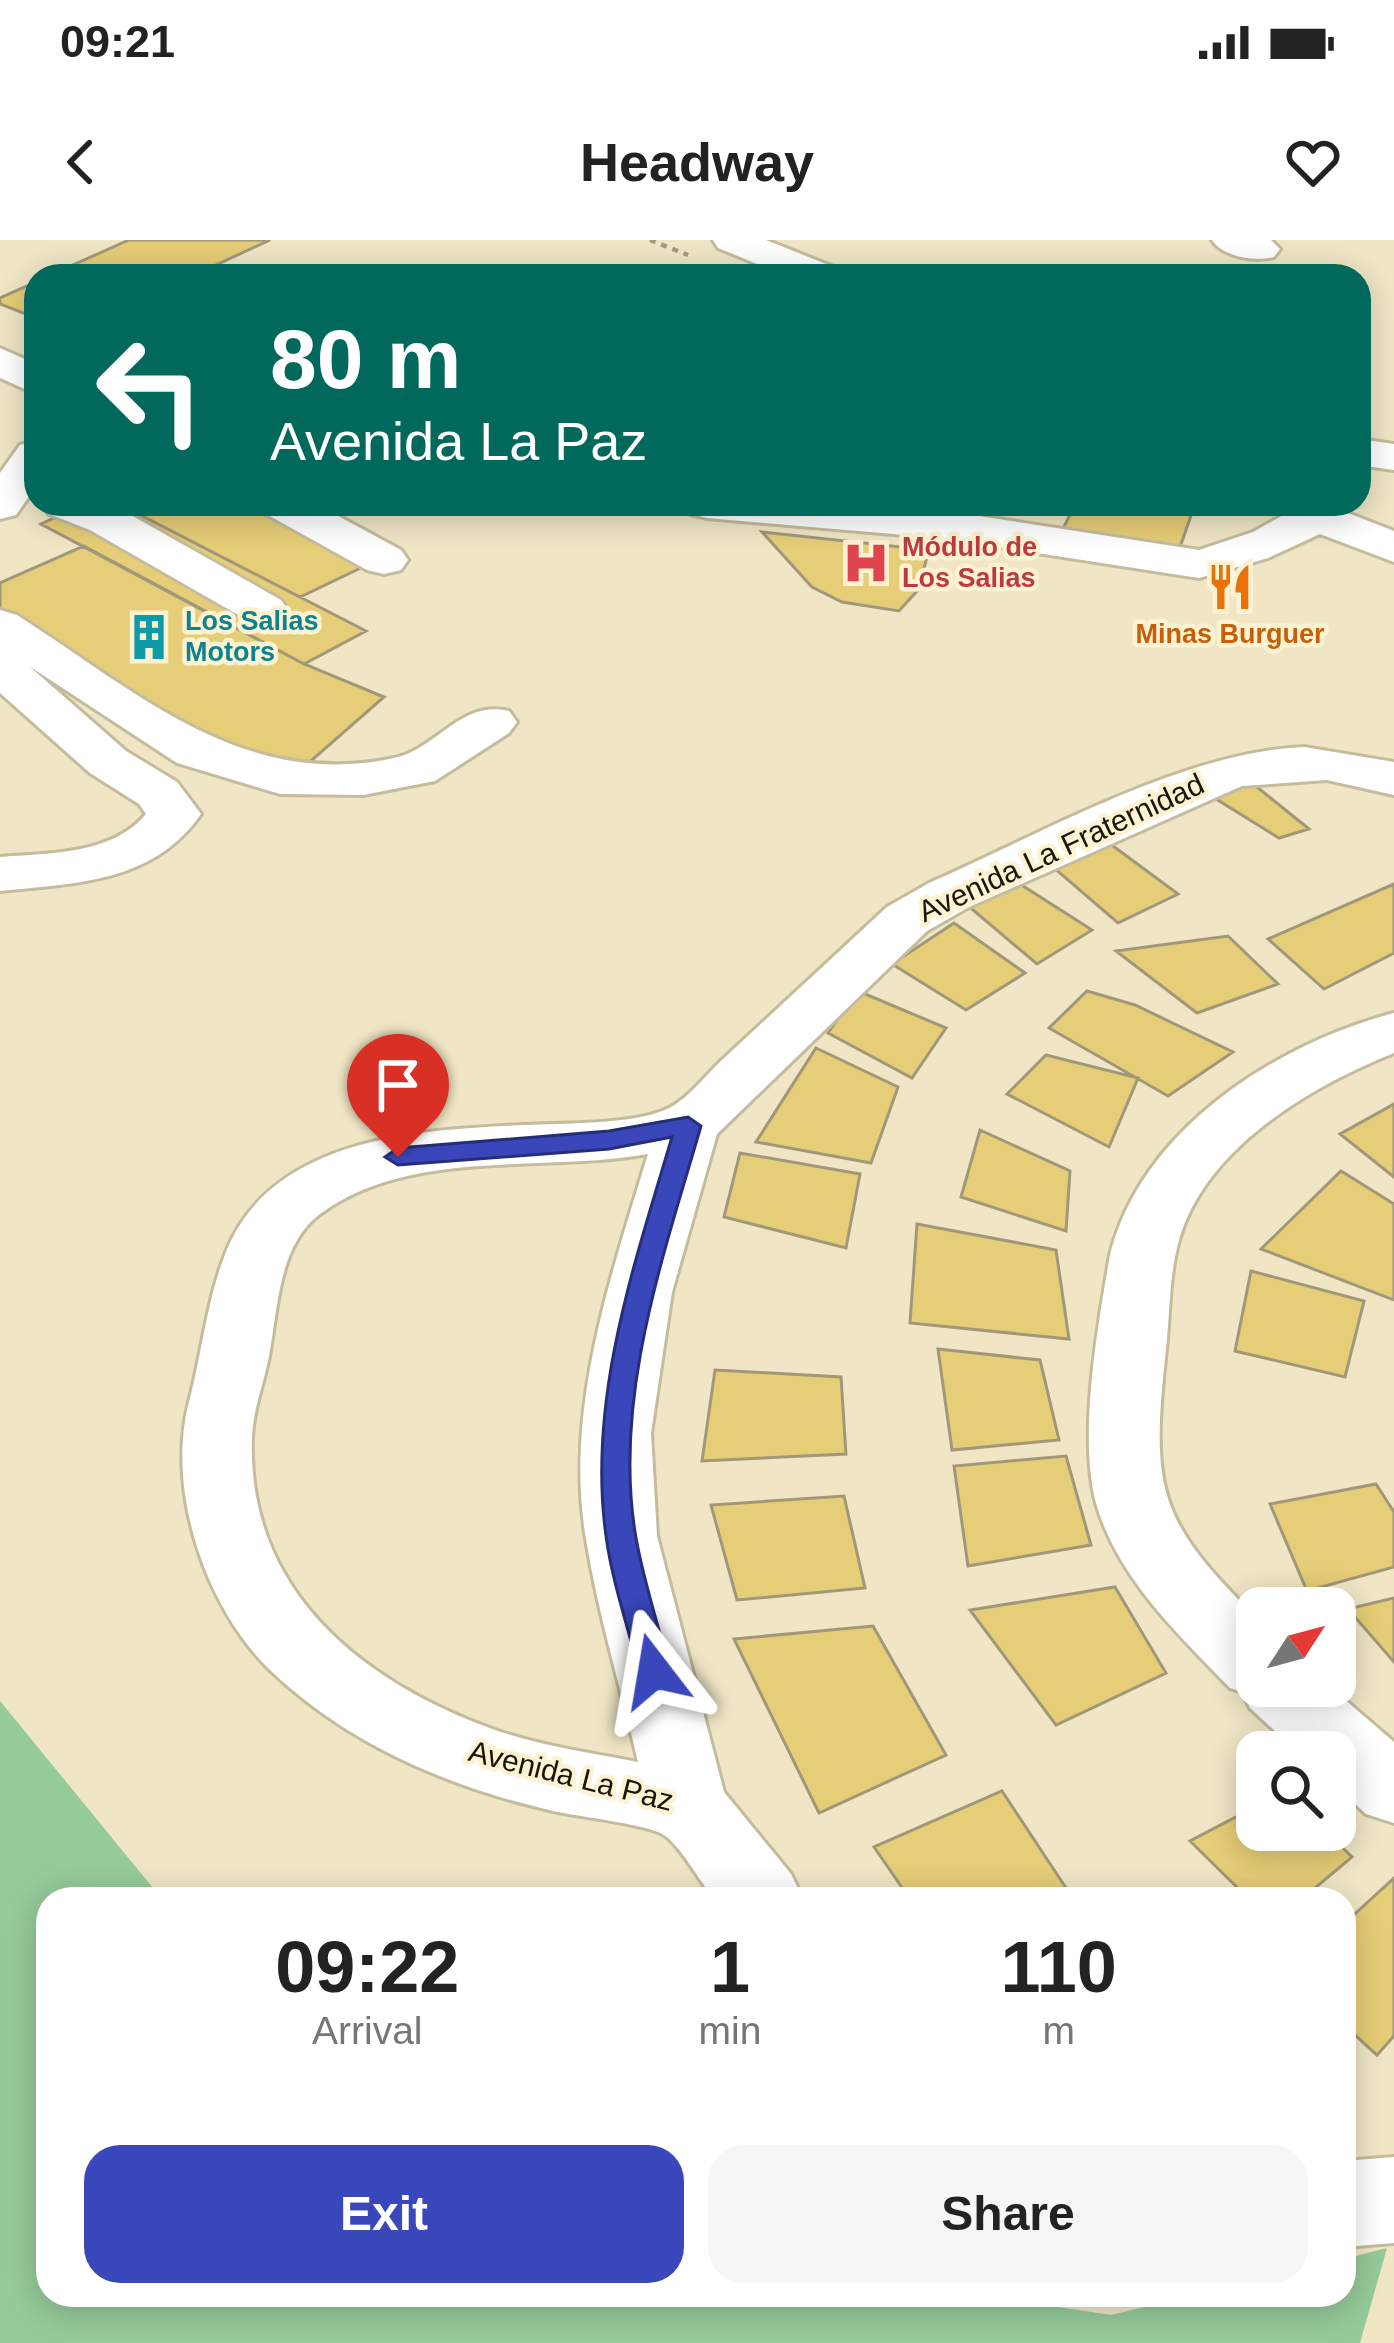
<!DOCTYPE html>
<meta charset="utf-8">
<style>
:root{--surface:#fff;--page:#f6f6f6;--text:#222;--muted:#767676;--accent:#3a47bb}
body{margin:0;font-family:Helvetica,sans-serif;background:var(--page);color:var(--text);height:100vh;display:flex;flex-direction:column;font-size:45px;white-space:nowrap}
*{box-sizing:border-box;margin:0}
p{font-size:39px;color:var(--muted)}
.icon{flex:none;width:66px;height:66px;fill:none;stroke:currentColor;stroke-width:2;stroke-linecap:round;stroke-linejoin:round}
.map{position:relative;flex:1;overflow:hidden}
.side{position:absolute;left:36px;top:1647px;width:1320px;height:420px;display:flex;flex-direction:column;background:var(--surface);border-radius:36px;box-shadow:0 6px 30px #0003}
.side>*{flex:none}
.top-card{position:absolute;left:24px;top:24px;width:1347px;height:252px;border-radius:36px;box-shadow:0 6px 30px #0003;background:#00695c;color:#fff;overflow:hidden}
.needle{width:78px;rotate:54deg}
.controls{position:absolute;left:1236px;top:1347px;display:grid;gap:24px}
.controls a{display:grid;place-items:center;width:120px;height:120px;border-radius:24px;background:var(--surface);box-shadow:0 6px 30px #0003;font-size:60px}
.pin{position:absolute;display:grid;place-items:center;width:102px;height:102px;color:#fff;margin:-123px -51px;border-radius:50% 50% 50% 0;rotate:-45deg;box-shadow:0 0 12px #0007}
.pin .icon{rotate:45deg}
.me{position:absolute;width:132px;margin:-66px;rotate:346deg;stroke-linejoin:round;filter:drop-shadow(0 0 9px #0008)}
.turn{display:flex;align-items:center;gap:42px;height:252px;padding:0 48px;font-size:54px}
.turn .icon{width:156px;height:156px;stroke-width:2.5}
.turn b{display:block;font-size:84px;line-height:102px}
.eta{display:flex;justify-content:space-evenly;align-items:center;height:204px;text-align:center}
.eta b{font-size:72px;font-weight:600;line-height:84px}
.button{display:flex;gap:24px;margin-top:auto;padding:24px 48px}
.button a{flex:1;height:138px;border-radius:36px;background:var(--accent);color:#fff;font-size:48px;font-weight:600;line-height:138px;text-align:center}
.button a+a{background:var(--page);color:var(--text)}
.status{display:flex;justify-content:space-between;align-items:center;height:84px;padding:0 60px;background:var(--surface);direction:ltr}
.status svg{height:33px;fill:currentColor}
header{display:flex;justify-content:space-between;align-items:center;height:156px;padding:0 48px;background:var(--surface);font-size:54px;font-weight:600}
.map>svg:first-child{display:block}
</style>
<div class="status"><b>09:21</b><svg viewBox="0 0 49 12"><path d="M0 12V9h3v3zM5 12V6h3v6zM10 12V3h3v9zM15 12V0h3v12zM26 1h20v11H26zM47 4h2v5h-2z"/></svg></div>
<header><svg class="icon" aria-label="back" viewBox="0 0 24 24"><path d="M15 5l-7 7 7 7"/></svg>Headway<svg class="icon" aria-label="heart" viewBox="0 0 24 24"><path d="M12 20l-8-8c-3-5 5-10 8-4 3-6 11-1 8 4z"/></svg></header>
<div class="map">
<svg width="1394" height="2103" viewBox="0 0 1394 2103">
<rect width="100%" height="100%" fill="#f0e6c6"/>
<path fill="#95ca99" d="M0,1461L162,1659H48V2055H979L1111,2075L1194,2055H1344V2019L1387,2008L1360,2103H0Z"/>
<path fill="#e6cd77" stroke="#a1987a" stroke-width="3" d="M129,0H270L192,36H48Z
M36,42V78L0,64V58Z
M84,264H119L366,391L304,424L41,284Z
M119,264H255L369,324L300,357Z
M1075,264H1195L1179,310L1062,291Z
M762,292L929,310L918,350L899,371L842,362L812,347Z
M84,306L304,424L384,457L304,527L246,521L0,370V343Z
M1247,539L1309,589L1279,598L1213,557Z
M1109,603L1178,654L1118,683L1054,628Z
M1020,644L1092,690L1037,724L966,664Z
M1394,644V713L1324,749L1268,699Z
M954,683L1025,733L966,770L892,724Z
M1228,696L1278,744L1197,773L1116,711Z
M858,751L946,788L912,838L828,793Z
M1087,751L1135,765L1233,812L1168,856L1049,788Z
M816,808L898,847L871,923L756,902Z
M1046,815L1138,838L1109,907L1007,854Z
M1394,864V937L1340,894Z
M980,890L1070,931L1066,991L961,957Z
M740,913L860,934L846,1008L724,977Z
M1341,931L1394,964V1060L1261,1009Z
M917,984L1056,1010L1069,1099L910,1083Z
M1251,1031L1364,1061L1345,1137L1235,1111Z
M938,1109L1040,1120L1059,1200L952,1210Z
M715,1130L841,1137L846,1214L702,1221Z
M1066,1216L1091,1305L968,1326L954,1226Z
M1376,1244L1394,1272V1327L1307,1351L1270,1264Z
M844,1256L865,1348L737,1360L711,1265Z
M1115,1347L1166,1433L1056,1485L970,1370Z
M1394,1358V1422L1348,1369Z
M873,1386L946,1515L819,1573L734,1399Z
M1002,1551L1070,1654L1062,1659H910L874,1607Z
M1257,1566V1590H1324L1352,1617L1302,1659H1249L1190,1601Z
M1394,1638V1796L1377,1815L1344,1785V1684Z"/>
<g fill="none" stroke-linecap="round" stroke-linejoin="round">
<defs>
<path id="minor" d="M1212,0H1271L1280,9L1274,17C1255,22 1223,17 1212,0Z
M0,108L36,124V154L0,138Z
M36,201V246L16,275L0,279V233L20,205Z
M42,264H106L122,270L281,360L288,370L281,380L264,385L247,380L90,290L49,274Z
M259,264H316L401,310L408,320L401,330L384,334L367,330L266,274Z
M684,264H868L940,270L1199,310L1253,292L1303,264H1354L1348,273L1394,291V322L1320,294L1268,318L1199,338L940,298L707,278L691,274Z
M0,370L17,375C136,451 243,551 394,518C437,509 461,459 509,471L517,482L509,493L435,541L363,555L280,554L177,523L29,426L126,511L177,542L201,574C153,643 77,643 0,651V617C49,613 112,615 146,574L139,564L90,533L0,453Z
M1304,507L1394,522V555L1327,540L1242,546L969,667L927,691L717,894L672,1052L651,1193L657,1296L724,1552L791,1634L803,1659H714C701,1643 679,1604 664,1595C648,1584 572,1576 549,1570C446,1546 346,1503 269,1429C205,1366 166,1249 189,1162C202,1113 207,1059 226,1012C272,897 417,890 524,885C563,883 632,885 667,869C686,861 706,835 721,821C776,770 832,718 887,667L929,643C1041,594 1183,512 1304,507ZM648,914C611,1036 564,1170 586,1299C598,1374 621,1448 638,1522C591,1513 541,1506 495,1490C362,1442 246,1351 252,1197C253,1169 264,1143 269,1116C278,1069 278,1005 320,974C410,907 544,933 648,914Z
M1394,773V813C1311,846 1205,908 1179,1000C1169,1035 1170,1073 1166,1109C1151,1248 1156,1279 1257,1378V1446H1329L1394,1502V1583L1366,1574L1335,1545V1512H1298L1250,1468L1242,1452L1230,1448C1178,1394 1117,1337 1096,1263C1078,1196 1098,1084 1110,1015C1142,889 1276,804 1394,773Z
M1394,1917V2003L1344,2007V1921Z"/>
<path id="major" d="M713,0H766L836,28L842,36H787L718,8Z
M1359,199L1394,204V230L1359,225Z"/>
</defs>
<use href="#minor" stroke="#c5bc9d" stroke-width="6"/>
<use href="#major" stroke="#c5bc9d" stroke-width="6"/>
<path stroke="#a39b83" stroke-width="4.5" stroke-dasharray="6 6" stroke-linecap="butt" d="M650,0L688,15"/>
<use href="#minor" fill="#fff" fill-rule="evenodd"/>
<use href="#major" fill="#fff" fill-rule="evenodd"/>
</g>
<path fill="#3a47bb" stroke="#262e7a" stroke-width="3" d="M688,877L701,886C663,1017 612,1160 636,1298C644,1343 659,1387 670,1431L665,1440L654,1444L643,1440L639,1431C628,1387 612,1341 606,1296C587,1160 634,1025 672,897L609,909L398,925L385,917L398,908L609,891Z"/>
<defs>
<symbol id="hospital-bare" viewBox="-9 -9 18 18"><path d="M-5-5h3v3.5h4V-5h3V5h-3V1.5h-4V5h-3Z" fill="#e0444e" stroke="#fdf3d3" stroke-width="2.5" paint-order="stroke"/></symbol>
<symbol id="restaurant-bare" viewBox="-9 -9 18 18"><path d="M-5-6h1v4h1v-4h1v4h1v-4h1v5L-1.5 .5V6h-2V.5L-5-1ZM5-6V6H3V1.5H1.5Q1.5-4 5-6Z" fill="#e8710a" stroke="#fdf3d3" stroke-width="2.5" paint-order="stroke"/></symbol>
<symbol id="building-bare" viewBox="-9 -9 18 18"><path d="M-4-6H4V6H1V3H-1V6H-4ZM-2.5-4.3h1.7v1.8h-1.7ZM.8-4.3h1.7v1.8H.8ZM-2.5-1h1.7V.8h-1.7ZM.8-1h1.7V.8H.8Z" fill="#0f9aa8" stroke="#fdf3d3" stroke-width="2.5" paint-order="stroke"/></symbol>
</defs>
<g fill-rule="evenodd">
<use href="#hospital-bare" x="833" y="290" width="66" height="66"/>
<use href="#restaurant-bare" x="1197" y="314" width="66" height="66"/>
<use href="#building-bare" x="116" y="364" width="66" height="66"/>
</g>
<g text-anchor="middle" stroke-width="9" stroke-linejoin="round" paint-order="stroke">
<g font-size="27" font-weight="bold" fill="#be3a42" stroke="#fdf3d3" text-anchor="start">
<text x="902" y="316">Módulo de<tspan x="902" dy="31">Los Salias</tspan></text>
</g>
<g font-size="27" font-weight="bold" fill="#0d838f" stroke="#fdf3d3" text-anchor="start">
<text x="185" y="390">Los Salias<tspan x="185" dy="31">Motors</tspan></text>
</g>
<g font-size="27" font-weight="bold" fill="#c56008" stroke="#fdf3d3">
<text x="1230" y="403">Minas Burguer</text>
</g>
<g font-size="30" fill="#1a160b" stroke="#fdf3d3">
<text transform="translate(1061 608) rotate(-25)" y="10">Avenida La Fraternidad</text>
<text transform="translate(571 1536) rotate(14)" y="10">Avenida La Paz</text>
</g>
</g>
</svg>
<div class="controls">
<a><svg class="needle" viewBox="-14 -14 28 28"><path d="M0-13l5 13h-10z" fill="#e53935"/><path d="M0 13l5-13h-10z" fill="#767676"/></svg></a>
<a><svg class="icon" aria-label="search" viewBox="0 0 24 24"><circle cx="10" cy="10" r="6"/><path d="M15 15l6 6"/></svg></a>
</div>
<div class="pin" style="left:398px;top:917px;background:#d93025"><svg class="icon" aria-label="arrive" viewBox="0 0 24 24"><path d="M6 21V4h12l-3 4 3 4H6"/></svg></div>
<svg class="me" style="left:654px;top:1431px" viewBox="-20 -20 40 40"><path d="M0-17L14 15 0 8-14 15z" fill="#3a47bb" stroke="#fff" stroke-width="4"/></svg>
<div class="top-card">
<div class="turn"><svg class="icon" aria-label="left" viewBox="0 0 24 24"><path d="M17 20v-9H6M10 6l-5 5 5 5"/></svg><div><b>80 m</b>Avenida La Paz</div></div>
</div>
<section class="side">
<div class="eta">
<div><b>09:22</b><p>Arrival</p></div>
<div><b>1</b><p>min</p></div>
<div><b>110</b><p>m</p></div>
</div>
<div class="button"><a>Exit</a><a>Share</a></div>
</section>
</div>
